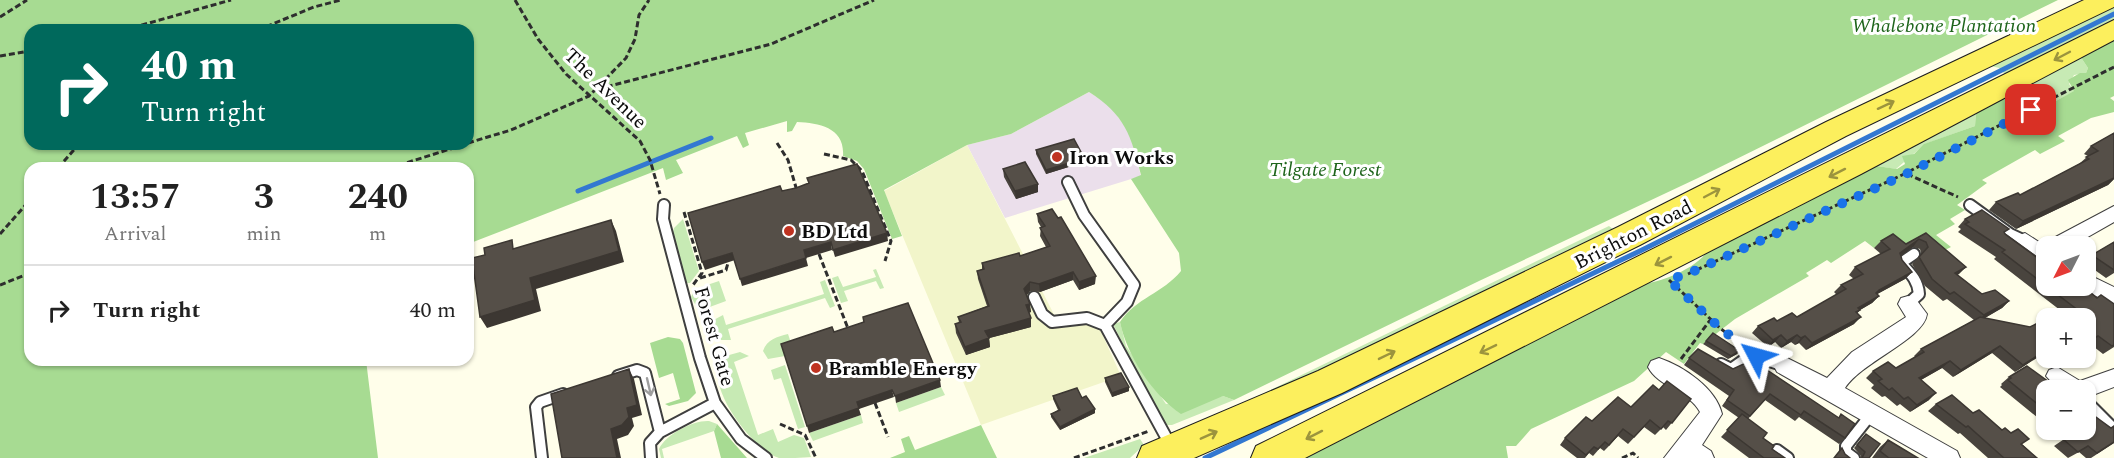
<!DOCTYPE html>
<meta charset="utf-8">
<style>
:root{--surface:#fff;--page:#f2f2f2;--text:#222;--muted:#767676;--line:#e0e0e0}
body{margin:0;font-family:Spectral,serif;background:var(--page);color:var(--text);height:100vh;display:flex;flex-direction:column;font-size:22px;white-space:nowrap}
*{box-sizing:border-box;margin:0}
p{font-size:20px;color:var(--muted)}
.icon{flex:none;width:33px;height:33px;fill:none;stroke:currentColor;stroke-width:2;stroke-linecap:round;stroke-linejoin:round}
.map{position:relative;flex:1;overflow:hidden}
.sheet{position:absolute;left:24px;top:162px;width:450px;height:204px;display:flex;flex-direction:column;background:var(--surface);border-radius:18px;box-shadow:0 2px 4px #0004}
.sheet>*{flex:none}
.hud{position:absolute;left:24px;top:24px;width:450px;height:126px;border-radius:18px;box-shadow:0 2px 4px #0004;background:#00695c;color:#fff;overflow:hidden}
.needle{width:39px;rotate:228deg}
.tools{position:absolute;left:2036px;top:236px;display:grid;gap:12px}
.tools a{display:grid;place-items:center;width:60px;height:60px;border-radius:12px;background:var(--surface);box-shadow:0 2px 4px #0004;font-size:30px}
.pin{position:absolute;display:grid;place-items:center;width:51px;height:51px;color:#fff;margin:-26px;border-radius:12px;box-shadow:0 3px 9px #0006}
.me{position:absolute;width:66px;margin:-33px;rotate:309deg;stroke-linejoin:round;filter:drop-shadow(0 0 4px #0008)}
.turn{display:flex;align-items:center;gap:21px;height:126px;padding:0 18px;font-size:27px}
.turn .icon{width:78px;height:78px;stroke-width:2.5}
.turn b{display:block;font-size:42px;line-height:51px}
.eta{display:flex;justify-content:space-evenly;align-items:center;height:102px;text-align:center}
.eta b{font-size:36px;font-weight:700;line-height:42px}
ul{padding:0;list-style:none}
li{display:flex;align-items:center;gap:18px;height:90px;padding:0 18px;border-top:2px solid var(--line)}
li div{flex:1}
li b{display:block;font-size:22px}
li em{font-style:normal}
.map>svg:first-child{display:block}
</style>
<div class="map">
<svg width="2114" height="458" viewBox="0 0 2114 458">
<rect width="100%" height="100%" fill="#fffeea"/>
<path fill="#ebdfeb" d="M1089,92L1109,105L1129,131L1141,176L1005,218L967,145L1011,134Z"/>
<path fill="#f2f5ca" d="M967,145L1061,328L1089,324L1100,329L1121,376L981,425L884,191Z"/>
<path fill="#c7eab4" d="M2114,5V21L2006,75L1999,68L1991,66Z
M2080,56L2088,68L2086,73L2074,75L2069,84L2075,91L2054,102L2001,99Z
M1976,111L1975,126L1925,144L1896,169L1870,165Z
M683,219L699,271L690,283H686L672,236L674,228Z
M1609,226L1617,232L1411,333L1229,410Z
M876,269L884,288L880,289L876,281L844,291L848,301L841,303L832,278L838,276L843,287L876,277L873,270Z
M825,280L835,306L830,308L825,298L728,329L731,340H715L708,330V323L723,315L726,325L824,294L820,282Z
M719,281L726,301L707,308L695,304L691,297L695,289Z
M1120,322L1126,346L1166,404L1223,396L1234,400L1172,425H1163L1113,324Z
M788,334L792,346L785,356L768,359L763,351C767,339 777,337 788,334Z
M740,352L749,356L734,362L758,435L773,429L778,442L794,435L804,438L811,457C803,458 787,458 779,458C752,449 702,384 722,357Z
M785,365L805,427L798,429L781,378L774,380L771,370Z
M941,387L945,395L899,412L896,403Z
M861,415L863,423L813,441L809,433Z
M709,421L717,424L714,431L662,449L664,458H661L659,449C666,434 694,420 709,421Z
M1140,439L1144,445L1130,458H1084Z"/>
<path fill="#a7db92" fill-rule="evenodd" d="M0,0H2058L1698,178L1479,281L1234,400L1223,396L1181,414C1153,395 1127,356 1120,322C1136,298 1163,293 1181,271L1179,253L1131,179L1141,175C1131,135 1125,115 1089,92L1011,134L967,145L884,190L902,236L892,239L864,169L857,161L843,156C845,128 820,123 797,122L792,131L787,132V121L745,133L749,145L743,148L737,136L676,160L683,173L666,180L663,168L468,244V168H30V360H366L378,458H0ZM30,30H468V144H30Z
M2114,39V96L2110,98L2114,101V112L2091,118L2058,136L2065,141L2040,154L2035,150L1982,180L1987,183L1957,205L1965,210L1950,219L1955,224L1936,235L1951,247L1937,254L1920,240L1899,251L1887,241L1874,248L1865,241L1831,263L1827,260L1806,273L1809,276L1735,319L1703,344L1700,343L1684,364L1666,352L1634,381L1531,429L1516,446H1506L1508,458H1291L1634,285C1656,285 1700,268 1709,248L1870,165L1897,169L1905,164L1902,156L1914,154L1924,144L1975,126L1976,111L2001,99L2054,102L2074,91L2068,80L2080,73H2086L2088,68L2080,56Z
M668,337L680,339L683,343L696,393L688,401L669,406L665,404L680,399L673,373L659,378L650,343Z
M717,424L747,458H721L714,431Z
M981,425L997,458H890L905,452L901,439L909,436L915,450Z"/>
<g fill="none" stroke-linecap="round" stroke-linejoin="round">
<path stroke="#3378d1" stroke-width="5" d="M578,191L711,138
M1205,458L1642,250L2114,14"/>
<defs>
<path id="lane" d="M1068,182L1084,215L1134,285L1127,302L1105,325
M664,205L663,219L700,358L715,403L741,439L766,458
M1970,205L2010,234L2025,241
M1034,297L1042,314L1052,322L1087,318L1105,325L1172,448
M1908,304L1919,294C1918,280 1910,273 1901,263L1914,254
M1721,364L1731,369L1751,355L1785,366
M618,376L637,370L645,373L660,432
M2085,400L2114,429
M1777,450L1788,458
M542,458L536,407L540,402L563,394
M651,458L650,443L660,432L715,403
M1854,458L1846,452V446L1872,413"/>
<path id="street" d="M2114,206V222L2072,246H2046V260L2035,259L2015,241L2018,236L2025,233L2045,246L2048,241Z
M2085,273L2114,287V305L2078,287L2085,285Z
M1908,296L1915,298L1927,314C1924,339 1863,361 1845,388L1957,451L1960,458H1928L1777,372L1774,366L1777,360L1785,357L1827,378L1852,352L1906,317L1898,304L1901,298Z
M1659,358C1683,366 1716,388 1722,414L1702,445L1711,451L1714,458H1664L1700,412C1689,391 1658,387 1648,367L1651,361Z
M2057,367L2080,381L2114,369V387L2085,398V390H2059L2046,376L2049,370Z"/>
<path id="primary" d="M2084,0H2114V7L1846,136L1640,245L1342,393L1194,458H1137L1142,446L1318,371L1618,227L1826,122Z
M2114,20V40L1861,174L1305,458H1251L1256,446Z"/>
</defs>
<use href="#lane" stroke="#3f3f3f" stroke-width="14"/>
<use href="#street" stroke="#3f3f3f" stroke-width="2"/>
<use href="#primary" stroke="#1d1d1d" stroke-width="2"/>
<path stroke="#2e2e2e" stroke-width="3" stroke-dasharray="6 3" stroke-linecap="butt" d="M515,0L538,39L566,74L640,141L650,160L660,194
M0,17L27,0
M124,30L231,0
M258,30L314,7L341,0
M0,56L30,51
M598,89L771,44L874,0
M468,143L511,130L589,96L626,58L635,39L639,15L649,0
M777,143L788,160L797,191
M824,154L851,160L862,171L891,241L885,261
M58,168L79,144
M390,168L466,144
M1907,174L1958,197
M684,212L702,273L693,285
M0,234L30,200
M819,254L849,331
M1688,274L1902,175L2114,67
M700,278L726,270L728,263
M1669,280L1721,329L1743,345
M0,285L30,273
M1681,359L1711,319
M875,403L888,437
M780,424L805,435L816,458
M1074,458L1149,431
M1622,458L1633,453L1638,458"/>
<use href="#lane" stroke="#fff" stroke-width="10"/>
<use href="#street" fill="#fff" fill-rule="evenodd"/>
<use href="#primary" fill="#fcef5d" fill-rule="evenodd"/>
</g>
<path fill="#49443e" d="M2114,133V179L2108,185L2016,229L1989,210L1996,202L2020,195L2079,164L2088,156L2084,154L2091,146Z
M1036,150L1081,152V156L1074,158L1076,161L1075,165L1046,174L1036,154Z
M1003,169L1038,192L1016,199L1004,177Z
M1037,214L1095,284L1079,290L1073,280L1040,292L1030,291L1027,295L1031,312L1029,313L1031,327L989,338L990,347L966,355L956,333L955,324L959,323L958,317L987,306L978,279L977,271L982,269V263L1020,256L1046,247L1040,236L1041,227L1038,222Z
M1965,219L2005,233L2089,294L2114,304V347L2103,354L2089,343L2085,346V318L2069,317L1994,259L1996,257L1958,232L1961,229L1958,227Z
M1926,233L1966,267L1957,275L1982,294L2009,301L2002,308L1985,318L2046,332V357L2044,358L2041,355L2015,372L1992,353L1953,377L1942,368L1921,380L1929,400L1910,412L1900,404L1897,406L1885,396L1882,397L1871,388L1874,385L1866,378L1873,371L1896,368L1915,357L1914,356L1921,349L1974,320L1947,299L1943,301L1925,286L1912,264L1921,254L1920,249L1913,247L1901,256L1902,260L1912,272L1905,279L1877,294L1879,296L1872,303L1860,310L1857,313L1854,324L1806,350L1799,343L1795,345L1791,342L1781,348L1775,342L1768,347L1752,333L1758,326L1777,321L1797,317L1837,295L1834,292L1841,285L1854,279L1849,275L1855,267L1881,254L1874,248L1881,241L1906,244Z
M2114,242V273L2106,278L2085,263V261L2092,255Z
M1706,341L1737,354L1728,359L1703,344Z
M1689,358L1733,369L1838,418L1841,414L1845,438L1839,444L1799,417L1795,421L1765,400L1748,419L1772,449L1785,458H1749L1721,437L1739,418L1722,406L1729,396L1684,365Z
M2009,377L2046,390V420L2043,422L2000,387L2002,385L2001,384Z
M1105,378L1129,391L1112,397L1105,382Z
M1659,390L1691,399L1666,430L1663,427L1655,435L1644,427L1628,444L1618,436L1604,451L1600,448L1593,456L1589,453L1585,458H1577L1560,445L1565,438L1592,421L1631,407Z
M1053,396L1082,398L1095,413L1060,430L1051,417V414L1058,410L1053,399Z
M1936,404L1973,413L2002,430L2022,444L2037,458H1988L1960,433L1958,434L1928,411Z
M2068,429H2085L2114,443L2091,458H2086L2079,452L2068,458L2054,446L2073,433Z
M1866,434L1869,458H1860L1861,456L1854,448Z
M1888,440L1918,458H1872L1880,447Z"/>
<path fill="#3c3732" d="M1081,152V156L1072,159V155Z
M1076,161L1075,165L1046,174V170Z
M2114,176V179L2108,185L2016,229L2023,221Z
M1038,184V192L1016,199L1015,191Z
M611,220L616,231L624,262L536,289L541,311L487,328L480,317L530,278Z
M887,233L888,241L835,257L833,250Z
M1919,239L1913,247L1894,261L1900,253Z
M831,242L832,250L806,258L804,250Z
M732,253L735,260L705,270L702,262Z
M806,258L808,266L742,286L740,279Z
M1966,267L1959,274L1948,281L1955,273Z
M1073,272V280L1040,292L1039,284Z
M1912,272L1905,279L1872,297L1879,290Z
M1096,276L1095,284L1079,290V282Z
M1030,282V291L1025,297L1024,289Z
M1879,296L1872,303L1860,310L1854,317L1858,308Z
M2009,301L2002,308L1976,323L1984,315Z
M1030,304L1031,312L1026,313V305Z
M1861,317L1854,324L1806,350L1812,343Z
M1031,318V327L986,339L985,331Z
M1781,335L1775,342L1768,347L1773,340Z
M1797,335L1791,342L1781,348L1787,341Z
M1805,336L1799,343L1795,345L1801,338Z
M989,338L990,347L966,355L965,347Z
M2000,346L1992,353L1953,377L1961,370Z
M2046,350L2041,355L2015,372L2023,365Z
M1740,351L1737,354L1728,359L1731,356Z
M1950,361L1942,368L1912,385L1919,378Z
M629,369L634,379L642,415L632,418L634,426L628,435L617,439L621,458H617L611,429L627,408Z
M940,380L941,387L896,403L895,396Z
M1129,387V391L1112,397V393Z
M892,390L894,397L859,409L861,415L809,433L807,426L857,402Z
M1936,393L1929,400L1910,412L1917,405Z
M1095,409V413L1060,430V427Z
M1623,429L1618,436L1604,451L1609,445Z"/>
<path fill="#554f48" stroke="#3c3732" stroke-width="1.5" d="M2114,133V178L2023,221L1996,202L2018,193L2020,195L2089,159L2086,157L2098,151L2091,146Z
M1074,139L1081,152L1072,155L1076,161L1046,170L1036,150Z
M1025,162L1038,184L1015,191L1003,169Z
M857,164L887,233L833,250L831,242L804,250L806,258L740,279L732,253L702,262L688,213L780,186L782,191L796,188L809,183L807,178Z
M1052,209L1058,218L1061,217L1096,276L1079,282L1073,272L1039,284L1030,282L1024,289L1030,304L1026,305L1031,318L985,331L989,338L965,347L955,324L961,322L958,317L989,306L977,271L984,269L982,263L1019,253L1020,256L1050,246L1040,228L1045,226L1037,214Z
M1982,210L2009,229L2004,232L2005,234L2046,264V285H2076L2089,294L2091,293L2097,298L2101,295L2114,304V345L2112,346L2098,336L2085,344V318H2068L2079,311L2002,252L2005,250L1965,224L1969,222L1965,219Z
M611,220L619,251L530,278L535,300L480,317L472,258L485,255L484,248L512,240L513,249Z
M1926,233L1966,267L1955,273L1982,294L1995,290L2009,301L1984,315L1954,292L1950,294L1932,279L1919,257L1928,247L1926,242L1919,239L1900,253L1902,260L1912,272L1879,290L1876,293L1879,296L1858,308L1860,310L1856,312L1861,317L1812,343L1805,336L1801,338L1797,335L1787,341L1781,335L1773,340L1758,326L1774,318L1777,321L1792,313L1797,317L1846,289L1841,285L1863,274L1855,267L1890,249L1881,241L1893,234L1906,244Z
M2114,242V270L2092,255Z
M908,303L940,380L895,396L892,390L857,402L859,408L807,426L781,344L832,327L834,332L864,322L863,317Z
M1980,317L2030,327L2036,324L2046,332V350L2023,365L2000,346L1961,370L1950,361L1919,378L1936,393L1917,405L1908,397L1904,399L1892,388L1889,390L1878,381L1882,379L1873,371L1888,362L1896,368L1924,352L1921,349Z
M1713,333L1740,351L1731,356L1706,341Z
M1698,349L1733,369L1752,360L1839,418L1841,414L1855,424L1845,438L1804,411L1801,415L1770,394L1750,416L1727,400L1734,390L1689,358Z
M2027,366L2060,390H2046V411L2008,380L2011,378L2009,377Z
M629,369L637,405L627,408L629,417L622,425L611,429L617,458H562L551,394Z
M1121,373L1129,387L1112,393L1105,378Z
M1667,381L1691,399L1672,423L1668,421L1661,429L1650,420L1634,437L1623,429L1609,445L1605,442L1598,449L1594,447L1586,455L1565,438L1586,417L1592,421L1618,397L1631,407L1653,385L1659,390Z
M1077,388L1082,398L1086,396L1095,409L1060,427L1051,414L1060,410L1053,396Z
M1952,395L1973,413L1979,410L2002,430L2005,428L2011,433L2018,429L2029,439L2021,444L2037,458H2004L1968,426L1966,427L1936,404Z
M2085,409L2111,428L2114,426V442L2097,453L2088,446L2078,452L2063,439L2079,429H2085Z
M1742,414L1767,433L1763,438L1774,446L1772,449L1785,458H1764L1727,430Z
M1866,434L1880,444L1869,458H1862L1865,452L1857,445Z
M1888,440L1918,458H1889L1880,451Z
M1842,448L1845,454L1850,458H1834Z"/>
<defs><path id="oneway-shaft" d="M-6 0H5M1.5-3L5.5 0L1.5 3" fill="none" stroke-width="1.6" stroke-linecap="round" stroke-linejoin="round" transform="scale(1.5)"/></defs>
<g stroke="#9c943d">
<use href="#oneway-shaft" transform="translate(2062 56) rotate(152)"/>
<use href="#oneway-shaft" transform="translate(1886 105) rotate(-25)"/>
<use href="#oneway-shaft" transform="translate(1837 173) rotate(153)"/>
<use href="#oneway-shaft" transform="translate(1712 193) rotate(-28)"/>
<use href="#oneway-shaft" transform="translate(1663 261) rotate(153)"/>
<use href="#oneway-shaft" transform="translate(1488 349) rotate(154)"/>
<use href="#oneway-shaft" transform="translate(1387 355) rotate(-26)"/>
<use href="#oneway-shaft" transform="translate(1209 435) rotate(-24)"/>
<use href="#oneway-shaft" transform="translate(1314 435) rotate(153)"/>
</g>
<use stroke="#9e9e9e" href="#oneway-shaft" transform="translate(649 387) rotate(77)"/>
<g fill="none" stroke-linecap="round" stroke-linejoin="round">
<path stroke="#1a73e8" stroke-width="10" stroke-dasharray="0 18" d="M1756,356L1751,355L1744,346L1721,329L1669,280L1692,272L1902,176L2031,110"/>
</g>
<g fill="#bf3321" stroke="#fff" stroke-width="2">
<circle cx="1057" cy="157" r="6"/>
<circle cx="789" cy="231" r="6"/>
<circle cx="816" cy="368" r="6"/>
</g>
<g text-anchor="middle" stroke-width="6" stroke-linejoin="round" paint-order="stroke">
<g font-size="20" font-style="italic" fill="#1e651b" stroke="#fff">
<text x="1944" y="32">Whalebone Plantation</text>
<text x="1325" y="176">Tilgate Forest</text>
</g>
<g font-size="20" fill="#0c0c0c" stroke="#fff">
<text transform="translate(606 88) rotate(44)" y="7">The Avenue</text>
<text transform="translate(1633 234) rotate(-27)" y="7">Brighton Road</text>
<text transform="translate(715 336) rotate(74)" y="7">Forest Gate</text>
</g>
<g font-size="20" font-weight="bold" fill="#0c0c0c" stroke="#fff" text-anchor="start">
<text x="1069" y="164">Iron Works</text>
<text x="801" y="238">BD Ltd</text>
<text x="828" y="375">Bramble Energy</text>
</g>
</g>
</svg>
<div class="tools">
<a><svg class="needle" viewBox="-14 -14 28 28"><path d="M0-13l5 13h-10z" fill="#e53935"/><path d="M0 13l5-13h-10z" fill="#767676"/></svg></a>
<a>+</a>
<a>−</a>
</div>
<div class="pin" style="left:2031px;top:110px;background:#d93025"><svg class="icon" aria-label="arrive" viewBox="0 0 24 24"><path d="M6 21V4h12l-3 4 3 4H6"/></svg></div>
<svg class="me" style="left:1756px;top:356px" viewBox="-20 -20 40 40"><path d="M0-17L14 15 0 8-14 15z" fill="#1a73e8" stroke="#fff" stroke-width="4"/></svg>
<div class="hud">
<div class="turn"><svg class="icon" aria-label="right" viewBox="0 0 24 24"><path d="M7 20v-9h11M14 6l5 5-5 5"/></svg><div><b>40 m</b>Turn right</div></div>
</div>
<section class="sheet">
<div class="eta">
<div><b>13:57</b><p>Arrival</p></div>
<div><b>3</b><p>min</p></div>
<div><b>240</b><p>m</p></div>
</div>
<ul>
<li><svg class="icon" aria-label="right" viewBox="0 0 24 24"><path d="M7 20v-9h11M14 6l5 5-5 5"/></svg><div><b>Turn right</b></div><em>40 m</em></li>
</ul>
</section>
</div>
